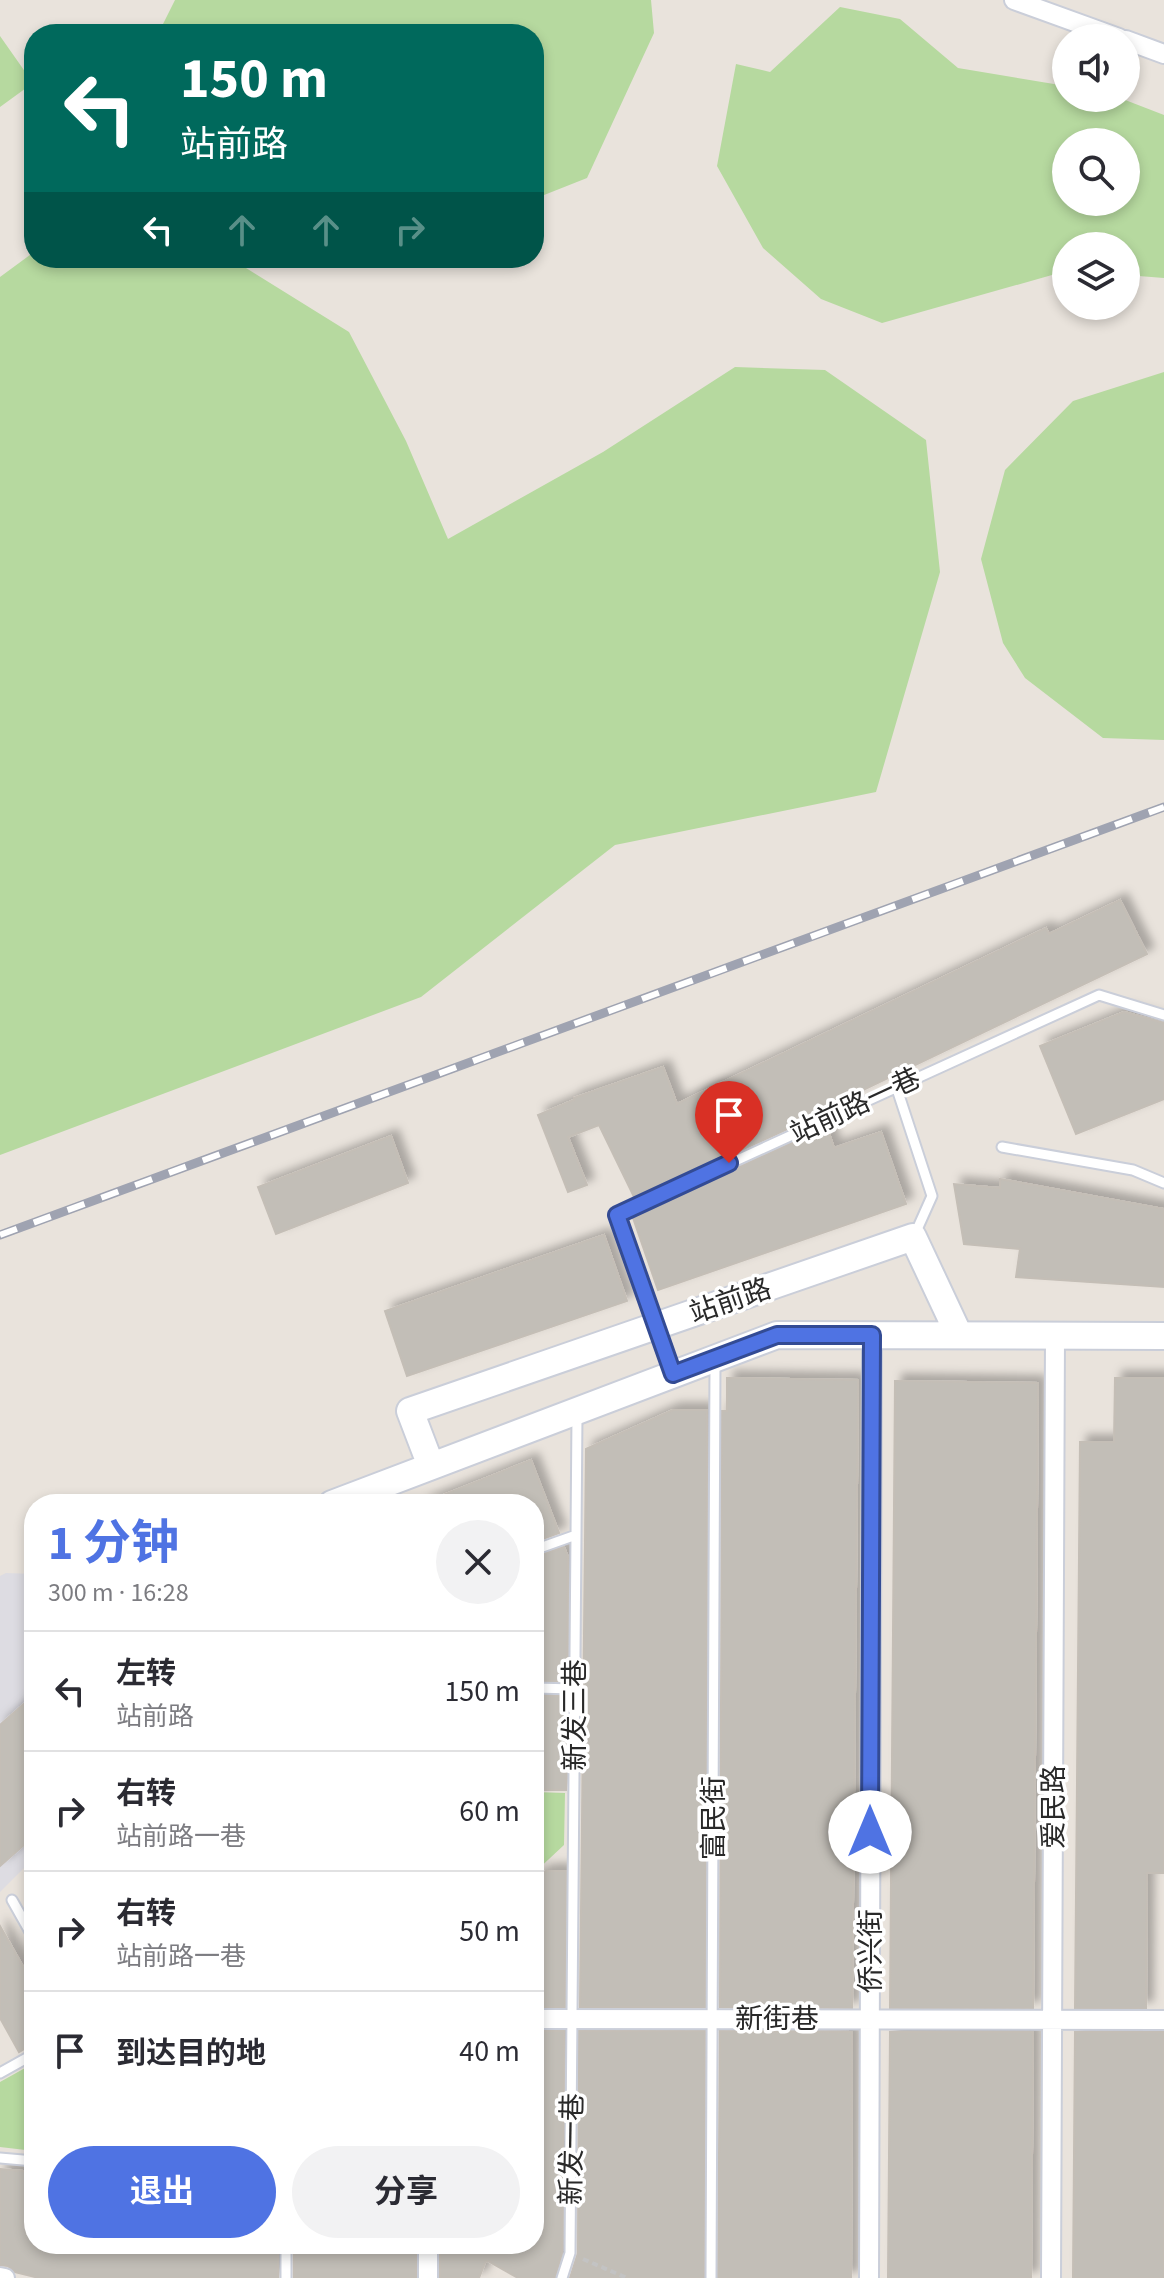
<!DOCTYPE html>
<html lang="zh">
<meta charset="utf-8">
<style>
:root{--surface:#fff;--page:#f2f2f3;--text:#2b2b33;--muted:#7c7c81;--line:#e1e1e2;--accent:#4f73e3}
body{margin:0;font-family:"Source Sans 3","Noto Sans SC",sans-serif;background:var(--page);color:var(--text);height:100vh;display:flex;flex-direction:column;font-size:30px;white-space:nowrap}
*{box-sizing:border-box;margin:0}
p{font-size:26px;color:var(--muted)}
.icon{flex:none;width:44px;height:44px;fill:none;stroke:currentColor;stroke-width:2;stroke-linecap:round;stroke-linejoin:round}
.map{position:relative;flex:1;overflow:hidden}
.details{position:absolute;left:24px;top:1494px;width:520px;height:760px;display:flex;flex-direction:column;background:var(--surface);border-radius:32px;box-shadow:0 4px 12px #0003}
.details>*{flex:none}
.banner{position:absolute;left:24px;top:24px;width:520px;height:244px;border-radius:32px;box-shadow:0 4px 12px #0003;background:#00695c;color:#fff;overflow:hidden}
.buttons{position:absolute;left:1052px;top:24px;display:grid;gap:16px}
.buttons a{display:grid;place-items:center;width:88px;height:88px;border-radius:50%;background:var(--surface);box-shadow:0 4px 12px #0003;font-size:40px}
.pin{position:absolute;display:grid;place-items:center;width:68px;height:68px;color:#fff;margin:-82px -34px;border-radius:50% 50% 50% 0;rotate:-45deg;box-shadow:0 0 8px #0007}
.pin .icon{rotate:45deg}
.me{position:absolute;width:88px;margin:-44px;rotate:0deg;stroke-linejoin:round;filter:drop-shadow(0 0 6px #0008)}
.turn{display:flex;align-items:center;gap:28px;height:168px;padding:0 24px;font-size:36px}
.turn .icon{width:104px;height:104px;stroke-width:2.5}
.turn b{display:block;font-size:56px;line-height:68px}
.lanes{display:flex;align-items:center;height:76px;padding:0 24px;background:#0003;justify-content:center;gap:40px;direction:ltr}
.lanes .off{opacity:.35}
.round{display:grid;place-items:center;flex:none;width:84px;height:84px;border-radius:42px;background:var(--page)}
.summary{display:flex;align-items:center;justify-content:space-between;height:136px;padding:0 24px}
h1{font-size:48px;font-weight:700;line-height:60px;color:var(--accent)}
.action{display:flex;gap:16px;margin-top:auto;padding:16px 24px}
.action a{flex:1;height:92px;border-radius:48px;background:var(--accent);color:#fff;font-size:32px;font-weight:700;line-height:92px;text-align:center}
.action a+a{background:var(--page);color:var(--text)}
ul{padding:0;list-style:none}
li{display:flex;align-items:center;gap:24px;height:120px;padding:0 24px;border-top:2px solid var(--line)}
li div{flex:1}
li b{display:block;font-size:30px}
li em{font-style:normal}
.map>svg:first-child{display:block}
</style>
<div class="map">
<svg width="1164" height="2278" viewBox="0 0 1164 2278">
<defs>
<filter id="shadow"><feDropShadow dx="7" dy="-7" stdDeviation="4" flood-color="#0004"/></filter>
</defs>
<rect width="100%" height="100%" fill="#e9e3dc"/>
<path fill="#dddce2" d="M6,1573L34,1574V1858L0,1892V1576Z"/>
<path fill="#b6d99f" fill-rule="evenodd" d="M175,0H651L654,33L587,178L534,199V34H158Z
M840,7L900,19L958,68L1066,86V98H1120L1164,115V278L1126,275V246H1066V271L882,323L821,299L763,248L717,166L736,64L770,72ZM1066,142H1126V202H1066Z
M0,36L33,83L0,107Z
M34,252V258H230L349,332L406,441L448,539L603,452L735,367L825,370L926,440L940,572L876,792L615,845L421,997L0,1155V277Z
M1164,372V740L1103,738L1025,678L1003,643L981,559L1005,470L1073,401Z
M534,1792L565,1793L564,1845L534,1873Z
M34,2063V2151L0,2147V2082Z"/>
<path fill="#c2beb7" stroke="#c4beb6" stroke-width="2" filter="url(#shadow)" d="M1120,900L1147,954L821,1110L822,1113L635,1199L599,1125L568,1137L587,1185L568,1192L538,1115L574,1100V1098L663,1067L677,1104L1046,928L1049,934Z
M1124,1012L1164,1023V1099L1076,1134L1040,1046Z
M827,1127L834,1148L881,1132L906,1204L658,1290L633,1218L643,1215L641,1212Z
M391,1136L408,1183L276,1234L258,1187Z
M1000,1179L1164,1209V1287L1016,1277L1020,1249L964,1244L954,1184L1000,1188Z
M604,1235L627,1301L407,1376L385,1311Z
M727,1378L858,1380L852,2008L720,2007L722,1411H727Z
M1115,1378H1164V1873H1147L1146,2008H1075L1080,1442H1114Z
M895,1381L1038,1383L1033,2008H890Z
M673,1410H707L705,2007H580L586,1449Z
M531,1460L559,1533L534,1542V1504H421Z
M564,1547L568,1557L567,1681H534V1557Z
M34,1695V1836L0,1866V1725Z
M534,1696H567L566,1790H534Z
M546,1871H566L565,2007H534V1881Z
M0,1926L34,1986V2043L19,2052L0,2018Z
M534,2031H564L562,2252L555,2278H518L486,2260L479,2278H440V2244H534Z
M579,2031H705L704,2278H570L578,2253Z
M720,2031L852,2032L851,2278H718Z
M890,2032H1033L1031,2278H888Z
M1075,2032H1164V2278H1073Z
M0,2169L34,2172V2244H278V2278H39L15,2272L8,2266L0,2265Z
M294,2244H416V2278H294Z"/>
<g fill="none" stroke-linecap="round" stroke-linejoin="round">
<defs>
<path id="lane" d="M896,1086L932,1196L915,1234
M1002,1147L1133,1170L1164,1183
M673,1373L617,1215L1099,995L1164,1015
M534,1550L576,1535
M534,1688L575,1689
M12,1900L34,1939
M0,2073L34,2054
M0,2158L34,2161
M286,2278V2244
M562,2278L570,2253L577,1415
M711,2278L715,1362"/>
<path id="street" d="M1014,0L1119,38
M1126,40L1164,54
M534,2019L1164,2020
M0,2277L5,2278
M428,2278V2244
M869,2278L872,1335
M1051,2278L1055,1336"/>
<path id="secondary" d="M431,1466L410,1411L913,1237L959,1335
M332,1504L777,1335L1164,1336"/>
</defs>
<use href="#lane" stroke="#caced9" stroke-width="13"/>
<use href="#street" stroke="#caced9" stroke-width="22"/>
<use href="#secondary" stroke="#caced9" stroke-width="30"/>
<path stroke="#c3c3c3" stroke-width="4" stroke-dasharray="6 4" stroke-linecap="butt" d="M583,2259L627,2278"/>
<use href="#lane" stroke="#fff" stroke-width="9"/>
<use href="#street" stroke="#fff" stroke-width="18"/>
<use href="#secondary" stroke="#fff" stroke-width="26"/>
<defs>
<path id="rail" d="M0,1235L1164,807"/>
</defs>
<use href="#rail" stroke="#9fa3b1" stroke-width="9"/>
<use href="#rail" stroke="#fff" stroke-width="6" stroke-dasharray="18" stroke-linecap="butt"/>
</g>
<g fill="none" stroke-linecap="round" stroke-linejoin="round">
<defs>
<path id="route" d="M729,1163L617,1215L673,1374L777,1335H872L870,1832"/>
</defs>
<use href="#route" stroke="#334b94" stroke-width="20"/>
<use href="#route" stroke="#4f73e3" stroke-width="14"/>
</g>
<g text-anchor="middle" stroke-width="7" stroke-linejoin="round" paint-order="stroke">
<g font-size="28" fill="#292929" stroke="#fff">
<text transform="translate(855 1105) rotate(-25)" y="10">站前路一巷</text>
<text transform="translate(730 1300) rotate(-19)" y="10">站前路</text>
<text transform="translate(574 1715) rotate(-90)" y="10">新发三巷</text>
<text transform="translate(1053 1807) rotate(-90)" y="10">爱民路</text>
<text transform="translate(713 1818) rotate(-90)" y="10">富民街</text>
<text transform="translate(870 1951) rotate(-90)" y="10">侨兴街</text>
<text x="777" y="2028">新街巷</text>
<text transform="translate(571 2149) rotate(-89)" y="10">新发一巷</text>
</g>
</g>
</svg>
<div class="buttons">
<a><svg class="icon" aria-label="sound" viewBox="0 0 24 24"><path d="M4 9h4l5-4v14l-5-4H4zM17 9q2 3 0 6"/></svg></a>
<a><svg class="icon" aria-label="search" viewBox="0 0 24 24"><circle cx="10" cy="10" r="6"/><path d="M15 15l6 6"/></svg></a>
<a><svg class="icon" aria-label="layers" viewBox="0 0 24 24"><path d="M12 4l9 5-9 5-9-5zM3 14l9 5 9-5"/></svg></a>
</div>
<div class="pin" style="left:729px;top:1163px;background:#d93025"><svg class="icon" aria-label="arrive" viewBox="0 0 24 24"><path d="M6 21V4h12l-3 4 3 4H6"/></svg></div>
<svg class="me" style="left:870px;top:1832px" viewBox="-20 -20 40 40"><circle r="19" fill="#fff"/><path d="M0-13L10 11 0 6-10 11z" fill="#4f73e3"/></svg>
<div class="banner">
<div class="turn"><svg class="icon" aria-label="left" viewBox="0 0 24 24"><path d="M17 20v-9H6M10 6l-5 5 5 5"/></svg><div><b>150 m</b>站前路</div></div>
<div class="lanes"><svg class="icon" aria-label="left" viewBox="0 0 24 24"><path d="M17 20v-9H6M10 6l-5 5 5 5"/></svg><svg class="icon off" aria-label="ahead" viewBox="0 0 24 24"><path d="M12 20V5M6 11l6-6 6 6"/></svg><svg class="icon off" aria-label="ahead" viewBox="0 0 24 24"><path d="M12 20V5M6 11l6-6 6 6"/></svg><svg class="icon off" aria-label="right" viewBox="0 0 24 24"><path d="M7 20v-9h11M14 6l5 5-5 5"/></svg></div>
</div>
<section class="details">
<div class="summary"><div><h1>1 分钟</h1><p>300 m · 16:28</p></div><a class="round"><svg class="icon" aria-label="close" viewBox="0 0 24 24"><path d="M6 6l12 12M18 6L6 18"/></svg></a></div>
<ul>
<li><svg class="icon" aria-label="left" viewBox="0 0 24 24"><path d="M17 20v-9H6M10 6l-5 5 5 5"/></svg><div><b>左转</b><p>站前路</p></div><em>150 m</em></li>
<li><svg class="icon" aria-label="right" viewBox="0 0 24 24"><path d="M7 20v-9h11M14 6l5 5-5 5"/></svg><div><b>右转</b><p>站前路一巷</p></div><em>60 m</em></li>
<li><svg class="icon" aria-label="right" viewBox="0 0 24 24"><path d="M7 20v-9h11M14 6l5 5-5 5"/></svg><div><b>右转</b><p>站前路一巷</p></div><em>50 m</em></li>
<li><svg class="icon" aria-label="arrive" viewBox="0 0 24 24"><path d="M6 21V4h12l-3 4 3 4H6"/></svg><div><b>到达目的地</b></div><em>40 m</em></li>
</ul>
<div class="action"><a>退出</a><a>分享</a></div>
</section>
</div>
